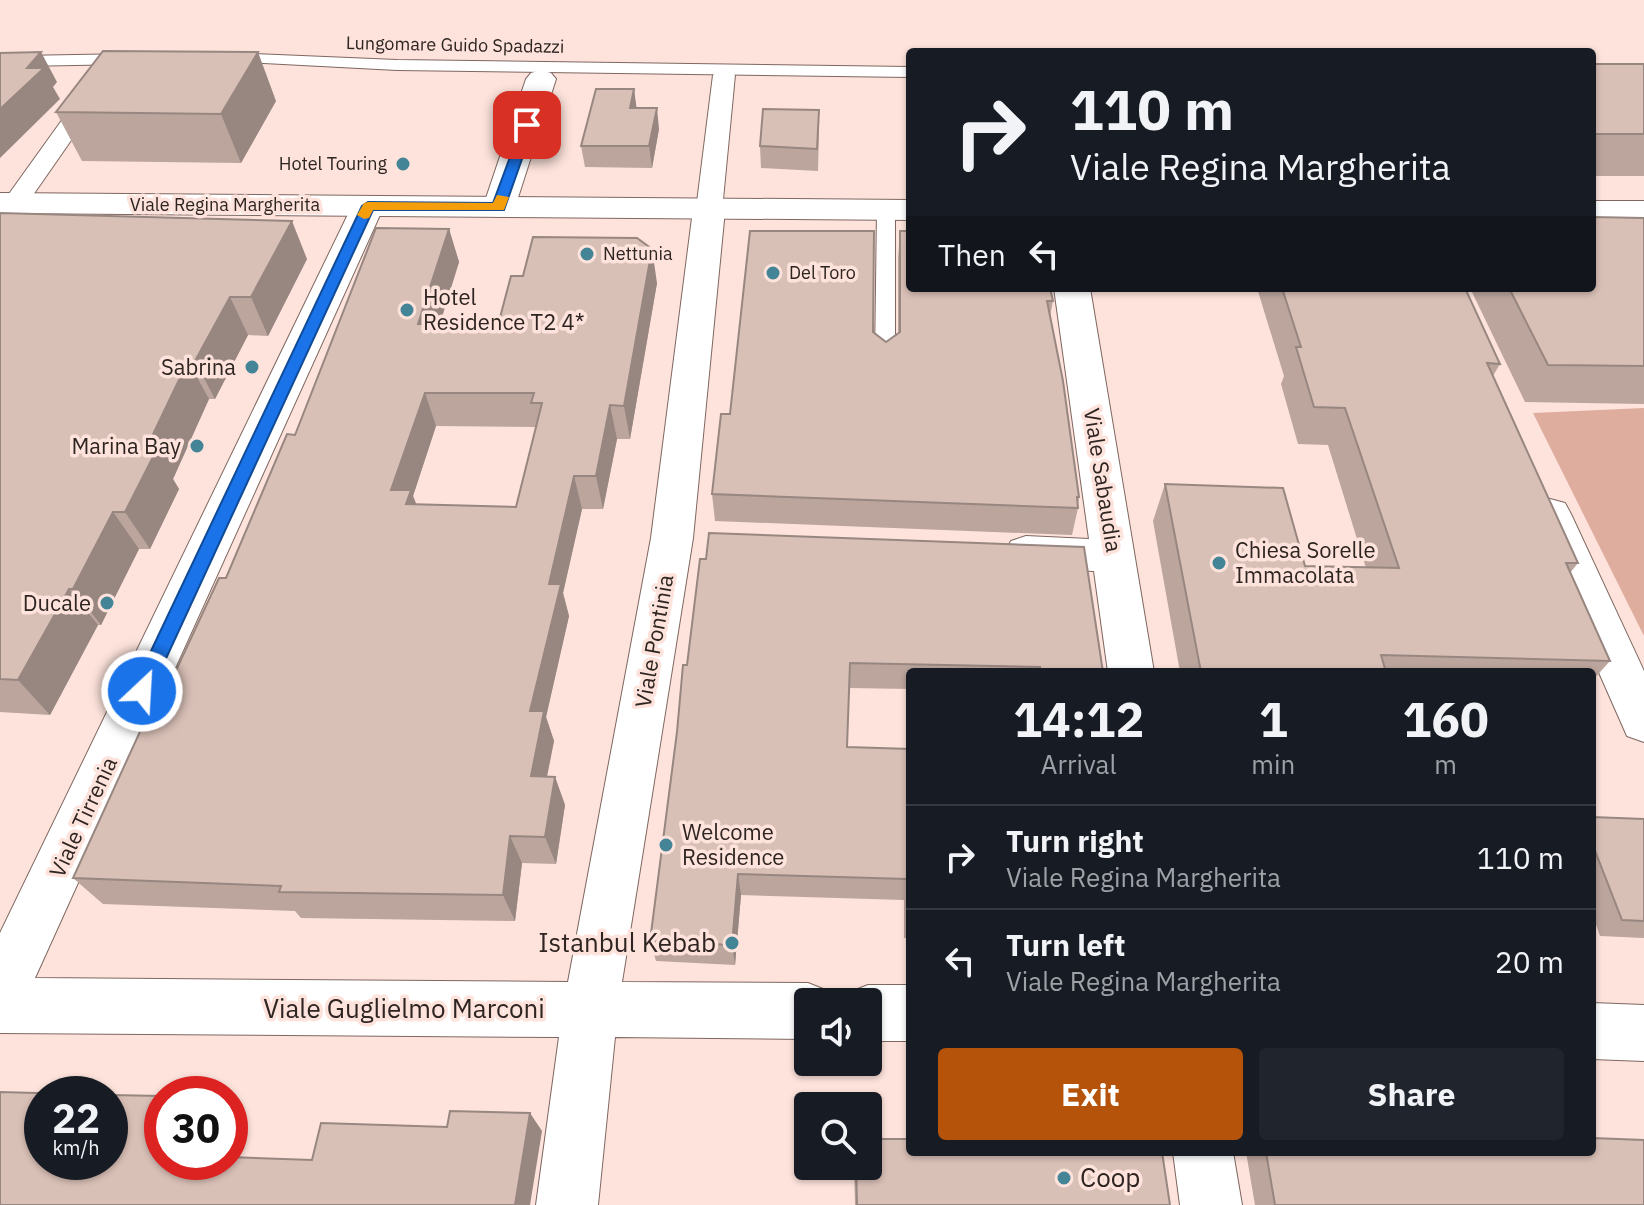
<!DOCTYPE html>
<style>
:root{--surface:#171b24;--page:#20242c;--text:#f1f3f6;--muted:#9ea1a6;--line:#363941;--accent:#b45309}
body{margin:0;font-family:"IBM Plex Sans",sans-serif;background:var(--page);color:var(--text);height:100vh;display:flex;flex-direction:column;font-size:30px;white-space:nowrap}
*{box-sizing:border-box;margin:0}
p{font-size:26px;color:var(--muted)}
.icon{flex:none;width:44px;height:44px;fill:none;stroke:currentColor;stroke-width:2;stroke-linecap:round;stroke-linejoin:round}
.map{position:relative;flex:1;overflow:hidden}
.drawer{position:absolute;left:906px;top:668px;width:690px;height:488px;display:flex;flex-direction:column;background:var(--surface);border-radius:8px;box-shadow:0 2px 6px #0004}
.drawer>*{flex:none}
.banner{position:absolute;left:906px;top:48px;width:690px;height:244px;border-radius:8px;box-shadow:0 2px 6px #0004;background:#171b24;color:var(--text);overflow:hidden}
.buttons{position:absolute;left:794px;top:988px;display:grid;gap:16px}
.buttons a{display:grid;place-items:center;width:88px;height:88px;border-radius:8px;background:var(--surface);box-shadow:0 2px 6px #0004;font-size:40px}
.speed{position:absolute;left:24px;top:1076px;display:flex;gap:16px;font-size:40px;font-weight:700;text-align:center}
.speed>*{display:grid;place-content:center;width:104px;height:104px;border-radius:50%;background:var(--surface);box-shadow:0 2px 6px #0004;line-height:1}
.speed small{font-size:20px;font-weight:400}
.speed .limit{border:12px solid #d22;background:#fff;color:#111}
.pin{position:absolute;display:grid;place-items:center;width:68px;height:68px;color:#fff;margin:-34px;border-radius:16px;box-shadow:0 4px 12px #0006}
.me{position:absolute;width:88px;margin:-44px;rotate:25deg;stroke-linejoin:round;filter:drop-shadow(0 0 6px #0008)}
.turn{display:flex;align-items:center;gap:28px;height:168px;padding:0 32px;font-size:36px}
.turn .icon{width:104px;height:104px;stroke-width:2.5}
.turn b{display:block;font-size:56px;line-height:68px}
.then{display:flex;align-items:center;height:76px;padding:0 32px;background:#0003;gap:16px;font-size:30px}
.eta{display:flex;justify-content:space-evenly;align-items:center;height:136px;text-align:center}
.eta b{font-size:48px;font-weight:700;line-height:56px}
.cta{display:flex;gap:16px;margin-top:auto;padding:16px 32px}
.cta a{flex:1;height:92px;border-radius:8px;background:var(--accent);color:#fff;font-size:32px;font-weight:700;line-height:92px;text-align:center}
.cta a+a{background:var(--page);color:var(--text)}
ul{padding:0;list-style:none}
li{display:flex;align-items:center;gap:24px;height:104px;padding:0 32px;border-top:2px solid var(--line)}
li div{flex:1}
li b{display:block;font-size:30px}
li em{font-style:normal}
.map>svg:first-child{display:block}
</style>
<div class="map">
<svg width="1644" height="1205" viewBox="0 0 1644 1205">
<rect width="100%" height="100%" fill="#fde3db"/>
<path fill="#dead9d" d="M1644,408V636L1533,413Z"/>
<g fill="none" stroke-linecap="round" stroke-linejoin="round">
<defs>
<path id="service" d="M0,53L21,56L129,54L137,59L129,64L21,66L0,63Z
M230,53L397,60L910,67V77L397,70L225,61V55Z
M886,205L895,210V360L885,367L875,360L877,210Z"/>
<path id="pedestrian" d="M724,68L735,75L722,210L718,215H700L696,210L713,75Z
M93,86L101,88L104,93L24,208H6L2,203L6,198L85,88Z"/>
<path id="minor" d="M541,70L551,73L556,79L515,207L511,214L499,217L487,214L483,207L526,79L531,73Z
M368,196L380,199L384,206L35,978L568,982L651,538L693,210L697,203L709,200L721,203L725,210L693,538L622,982L808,983L828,991L832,1002H808V1039L615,1037L598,1205H536L559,1037L0,1033V933L352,206L356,199Z
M1054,288H1090L1154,672H1108L1094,571L1026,568L1011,563L1005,552L1011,541L1026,536L1089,539Z
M1550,499L1565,503L1571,514L1644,671V742L1627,736L1529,514L1535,503Z
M868,985H910V1041H868V1002H845L848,993Z
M1592,1003L1644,1005V1061L1592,1059Z
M1173,1152H1233L1242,1205H1180Z"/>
<path id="tertiary" d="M0,193L910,200V220L0,213Z
M1592,201H1644V221H1592Z"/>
</defs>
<use href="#service" stroke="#7e6760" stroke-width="2"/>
<use href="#pedestrian" stroke="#7e6760" stroke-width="2"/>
<use href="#minor" stroke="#7e6760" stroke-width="2"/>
<use href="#tertiary" stroke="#7e6760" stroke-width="2"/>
<use href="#service" fill="#fff" fill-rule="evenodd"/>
<use href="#pedestrian" fill="#fff" fill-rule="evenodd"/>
<use href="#minor" fill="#fff" fill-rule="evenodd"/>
<use href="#tertiary" fill="#fff" fill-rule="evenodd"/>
</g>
<path fill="#bba59d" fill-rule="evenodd" d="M1592,64H1644V176H1592Z
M634,89L636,108L659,129L652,168L585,167L581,146Z
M276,101L241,163L82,161L56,112Z
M819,132L818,171L761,168L760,146Z
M0,213L307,259L268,336L248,335L215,399H209L173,479L179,489L150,549H139L101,625H98L50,715L0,712Z
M1644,218V404L1525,402L1470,288H1592Z
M449,229L459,262L440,324L498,325L657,283L630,439H617L603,509H582L563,593L569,616L546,717L554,741L547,777H555L565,805L556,864L522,863L515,921L301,918L295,911L103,904L73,878L173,677L226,578L295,435ZM436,426L536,427L516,507L416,504L413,496Z
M900,231L1053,301L1050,316L1079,497L1078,504V508L1072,535L715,521L712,494L730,414L886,342L898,334V259Z
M1257,288H1465L1500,364L1493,376L1578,563L1570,573L1610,661L1592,681V672H1180L1153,521L1165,484L1305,566L1366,568L1328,445L1298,444L1281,384L1284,376Z
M706,559L1103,672H910V689L849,688L847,747L910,749V938H904V900L741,895L735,965L656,961L650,941L687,665Z
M1592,817L1644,819V938L1600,936L1592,913Z
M1246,1152H1592L1644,1205H1255Z
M854,1166H868L1170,1205H855Z"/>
<path fill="#988680" d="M41,52L57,82L53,87L60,99L0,158V109L27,68Z
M258,52L276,101L241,163L221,114Z
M634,89L637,111L630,108Z
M657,108L659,129L652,168L649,146Z
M292,221L307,259L268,336L251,297Z
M449,229L459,262L429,358L418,324Z
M652,249L657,283L630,439L624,406Z
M230,297L248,335L215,399L195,361Z
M188,361L209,399L173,479L179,489L150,549L125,512L145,451Z
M425,393L436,426L413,496L424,523L391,490Z
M610,405L617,439L603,509L596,476Z
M574,476L582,509L563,593L569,616L546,717L554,741L541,805L531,776L530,711L549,584Z
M113,512L139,549L101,625L73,589Z
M69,589L98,625L50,715L18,680Z
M555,777L565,805L556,864L545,837Z
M510,836L522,863L515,921L503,895Z
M738,874L741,895L735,965L732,945Z
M230,1113L234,1115L230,1127Z
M530,1113L542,1131L530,1205H515Z"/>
<path fill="#d9c0b7" stroke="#988680" stroke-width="2" fill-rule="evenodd" d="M103,51L258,52L221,114L56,112Z
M41,52L27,68H44L0,109V53Z
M1592,64H1644V134H1592Z
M596,89H634L630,108H657L649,146H581Z
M763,109L819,110L817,149L760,146Z
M0,213L292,221L251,297H230L195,361H188L145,451H156L125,512H113L73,589H69L18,680L0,679Z
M1592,217L1644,218V366L1548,365L1509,288H1592Z
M909,226H910V288H1050L1053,301H1047L1063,381L1079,497H1077L1078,508L712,494L721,414H730L750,231H874L873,332L886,342L900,332V231H909Z
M376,228L449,229L418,324L498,325L511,276H523L533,237L637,238L652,249L624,406L610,405L596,476H574L549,584H561L530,711H544L531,776L555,777L545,837L510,836L503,895L279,892L281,886L73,878L165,677H173L219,578H226L287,434L295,435ZM425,393H534L531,403H542L516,507L406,504L411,490H391Z
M1282,288H1465L1500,364L1487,363L1578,563H1566L1610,661L1381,655L1386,672H1201L1165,484L1283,488L1305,566L1399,568L1345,408L1314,407L1296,347H1301Z
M709,533L1084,547L1103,672H1041L1040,667L850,663L847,747L910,749V918H907V879L738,874L732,945L650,941L677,732L683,665H687L700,559H706Z
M1592,817L1644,819V921L1622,920L1592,843Z
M0,1092L73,1094H42V1162H110V1095L162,1096V1162H230V1157L312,1160L321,1123L447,1127L450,1111L530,1113L515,1205H0Z
M1592,1138L1644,1140V1205H1275L1266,1152H1592Z
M868,1139H910V1152H1162L1170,1205H857L856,1166H868Z"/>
<path fill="#1a73e8" stroke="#114b97" stroke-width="2" d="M523,122L534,125L504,210H373L151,691L148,696H135L132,691L362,206L368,202L493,203Z"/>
<path fill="#f59e0b" d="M497,195L509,197L504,210H373L369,218L364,219L357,215L364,203L368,202L493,203Z"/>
<g fill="#438497" stroke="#fde3db" stroke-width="3">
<circle cx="403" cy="164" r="8"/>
<circle cx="587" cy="254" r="8"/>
<circle cx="773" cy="273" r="8"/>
<circle cx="407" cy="310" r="8"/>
<circle cx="252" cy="367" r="8"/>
<circle cx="197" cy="446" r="8"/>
<circle cx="1219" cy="563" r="8"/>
<circle cx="107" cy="603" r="8"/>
<circle cx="666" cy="845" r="8"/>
<circle cx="732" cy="943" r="8"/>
<circle cx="1064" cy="1178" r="8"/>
</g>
<g text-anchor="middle" stroke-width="7" stroke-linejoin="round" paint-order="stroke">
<g font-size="18" fill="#2e2421" stroke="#fde3db">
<text transform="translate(455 45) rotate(1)" y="6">Lungomare Guido Spadazzi</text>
<text x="225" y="211">Viale Regina Margherita</text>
</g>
<g font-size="18" fill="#2e2421" stroke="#fde3db" text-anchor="start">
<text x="387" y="170" text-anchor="end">Hotel Touring</text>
<text x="603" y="260">Nettunia</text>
<text x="789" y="279">Del Toro</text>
</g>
<g font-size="22" fill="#2e2421" stroke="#fde3db" text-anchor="start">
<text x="423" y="305">Hotel<tspan x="423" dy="25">Residence T2 4*</tspan></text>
<text x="236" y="375" text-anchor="end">Sabrina</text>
<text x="181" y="454" text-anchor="end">Marina Bay</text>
<text x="1235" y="558">Chiesa Sorelle<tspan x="1235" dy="25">Immacolata</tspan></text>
<text x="91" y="611" text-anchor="end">Ducale</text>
<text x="682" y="840">Welcome<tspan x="682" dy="25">Residence</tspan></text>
</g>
<g font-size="22" fill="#2e2421" stroke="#fde3db">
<text transform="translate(1103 480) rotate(81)" y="8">Viale Sabaudia</text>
<text transform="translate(654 641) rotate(-80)" y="8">Viale Pontinia</text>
<text transform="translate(83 817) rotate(-65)" y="8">Viale Tirrenia</text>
</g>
<g font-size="26" fill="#2e2421" stroke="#fde3db" text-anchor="end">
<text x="716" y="952">Istanbul Kebab</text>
<text x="1080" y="1187" text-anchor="start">Coop</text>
</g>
<g font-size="26" fill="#2e2421" stroke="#fde3db">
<text x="404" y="1018">Viale Guglielmo Marconi</text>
</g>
</g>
</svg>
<div class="buttons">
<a><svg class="icon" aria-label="sound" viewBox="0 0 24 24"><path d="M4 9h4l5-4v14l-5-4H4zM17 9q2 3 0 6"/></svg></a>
<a><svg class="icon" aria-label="search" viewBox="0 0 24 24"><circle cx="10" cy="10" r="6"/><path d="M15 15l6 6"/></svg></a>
</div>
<div class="speed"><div>22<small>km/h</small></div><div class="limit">30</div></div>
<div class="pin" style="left:527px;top:125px;background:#d93025"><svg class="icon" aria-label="arrive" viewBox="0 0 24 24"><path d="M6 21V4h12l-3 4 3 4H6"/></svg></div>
<svg class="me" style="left:142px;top:691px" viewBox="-20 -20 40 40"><circle r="17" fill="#1a73e8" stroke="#fff" stroke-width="3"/><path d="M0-11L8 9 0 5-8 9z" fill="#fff"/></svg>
<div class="banner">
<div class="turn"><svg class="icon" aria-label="right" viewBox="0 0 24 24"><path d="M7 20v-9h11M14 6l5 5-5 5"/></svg><div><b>110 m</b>Viale Regina Margherita</div></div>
<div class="then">Then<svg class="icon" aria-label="left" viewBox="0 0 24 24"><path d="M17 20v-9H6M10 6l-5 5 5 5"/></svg></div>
</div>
<section class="drawer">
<div class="eta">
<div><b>14:12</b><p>Arrival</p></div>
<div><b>1</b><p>min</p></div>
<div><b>160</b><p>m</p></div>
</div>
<ul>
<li><svg class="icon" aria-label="right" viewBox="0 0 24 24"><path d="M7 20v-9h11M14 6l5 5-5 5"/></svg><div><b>Turn right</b><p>Viale Regina Margherita</p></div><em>110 m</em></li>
<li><svg class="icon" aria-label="left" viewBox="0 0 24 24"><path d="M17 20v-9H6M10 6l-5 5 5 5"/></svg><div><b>Turn left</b><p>Viale Regina Margherita</p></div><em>20 m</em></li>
</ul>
<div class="cta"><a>Exit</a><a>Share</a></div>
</section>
</div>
